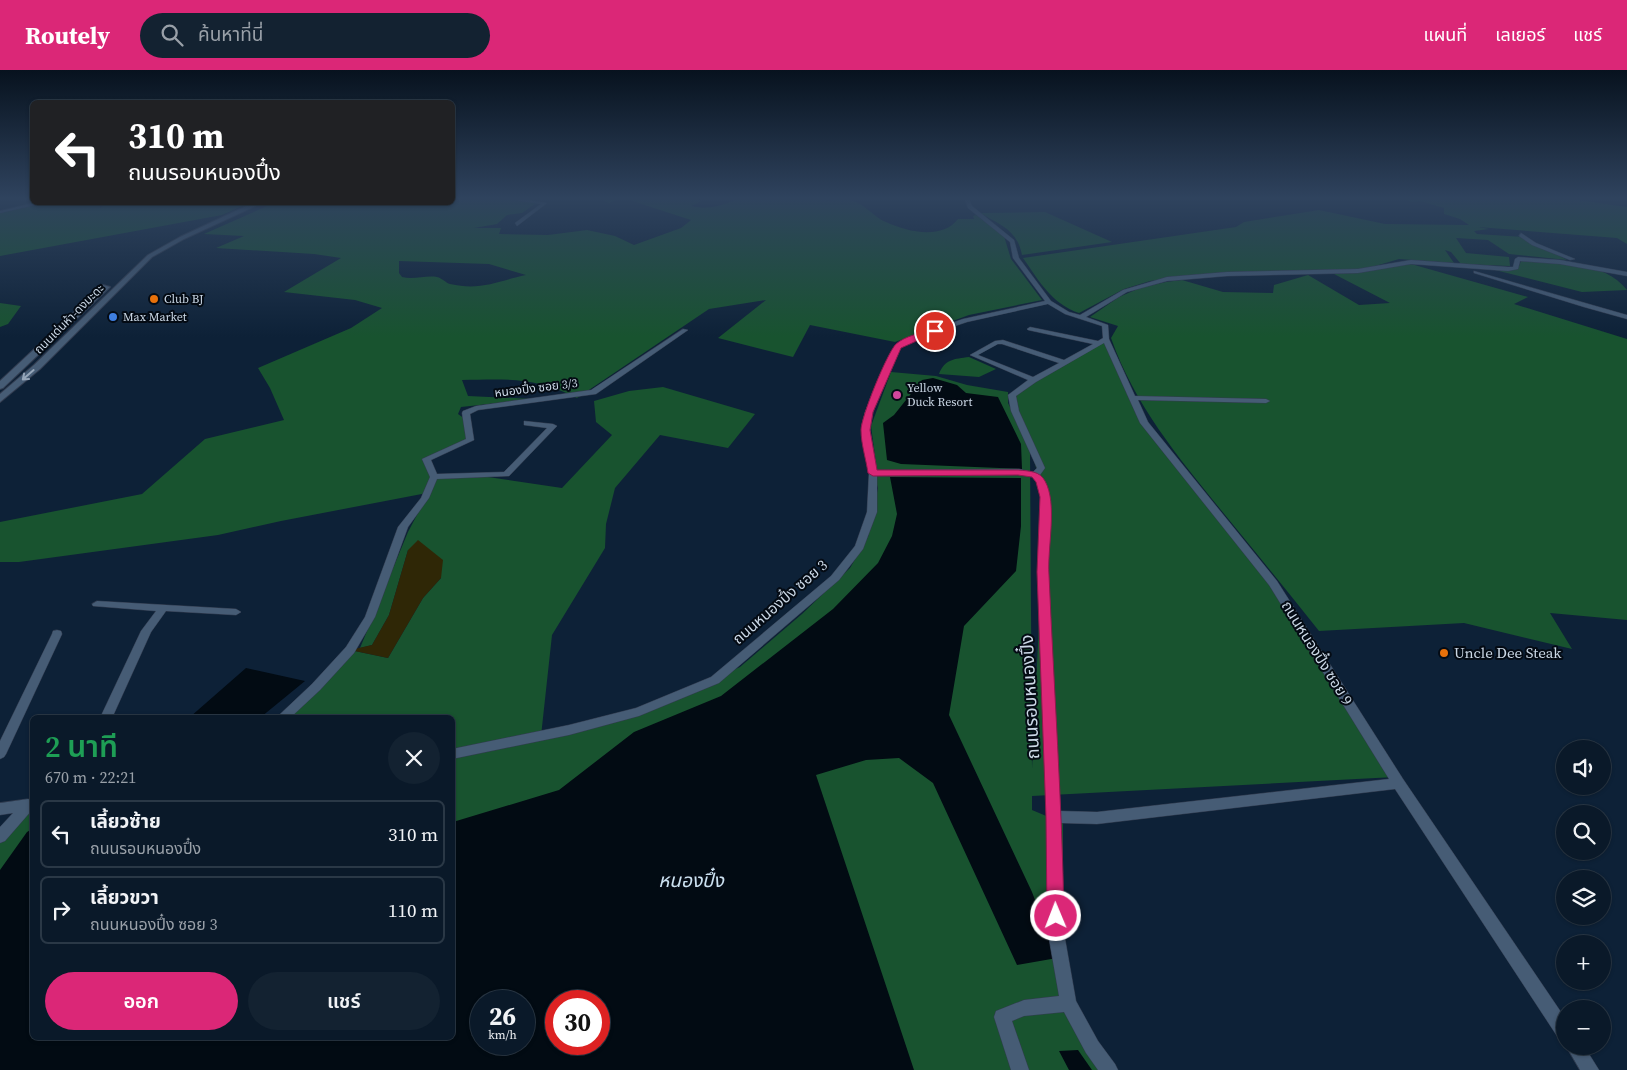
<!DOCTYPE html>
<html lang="th">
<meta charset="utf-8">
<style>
:root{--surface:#0a1929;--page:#132231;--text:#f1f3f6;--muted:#99a0a8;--line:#2a3846;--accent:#db2777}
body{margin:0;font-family:"Source Serif 4","Noto Sans Thai",serif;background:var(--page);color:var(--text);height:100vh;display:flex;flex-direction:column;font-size:19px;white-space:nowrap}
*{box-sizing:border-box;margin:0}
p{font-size:16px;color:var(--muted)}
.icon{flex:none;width:28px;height:28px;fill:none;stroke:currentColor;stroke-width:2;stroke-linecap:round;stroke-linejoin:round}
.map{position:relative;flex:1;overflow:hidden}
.drawer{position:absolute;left:30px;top:645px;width:425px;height:325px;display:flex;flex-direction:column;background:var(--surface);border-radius:8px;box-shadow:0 1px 4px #0004,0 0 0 1px var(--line)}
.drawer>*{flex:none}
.hud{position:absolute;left:30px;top:30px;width:425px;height:105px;border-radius:8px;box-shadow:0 1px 4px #0004,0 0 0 1px var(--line);background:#202124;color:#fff;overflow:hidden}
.tools{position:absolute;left:1556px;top:670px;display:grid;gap:10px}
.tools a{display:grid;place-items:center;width:55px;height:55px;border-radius:50%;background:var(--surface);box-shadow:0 1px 4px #0004,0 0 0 1px var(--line);font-size:25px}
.speed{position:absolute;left:470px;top:920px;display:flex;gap:10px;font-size:25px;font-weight:700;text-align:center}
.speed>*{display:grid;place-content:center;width:65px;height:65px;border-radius:50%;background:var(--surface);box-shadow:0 1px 4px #0004,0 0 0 1px var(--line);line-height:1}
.speed small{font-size:12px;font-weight:400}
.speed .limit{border:8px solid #d22;background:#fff;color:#111}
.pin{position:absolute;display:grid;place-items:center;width:42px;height:42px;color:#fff;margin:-21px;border:2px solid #fff;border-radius:50%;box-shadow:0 1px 5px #0007}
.me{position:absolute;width:55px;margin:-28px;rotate:359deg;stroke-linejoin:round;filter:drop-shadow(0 0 4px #0008)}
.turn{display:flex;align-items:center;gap:18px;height:105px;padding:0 15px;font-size:22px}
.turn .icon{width:65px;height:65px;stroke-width:2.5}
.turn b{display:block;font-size:35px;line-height:42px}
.round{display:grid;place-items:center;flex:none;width:52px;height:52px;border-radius:26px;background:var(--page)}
.overview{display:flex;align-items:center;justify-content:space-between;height:85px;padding:0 15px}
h1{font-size:30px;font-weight:600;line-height:38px;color:#1e9e55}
.cta{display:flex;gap:10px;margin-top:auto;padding:10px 15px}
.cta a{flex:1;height:58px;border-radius:30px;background:var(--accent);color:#fff;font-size:20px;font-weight:600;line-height:58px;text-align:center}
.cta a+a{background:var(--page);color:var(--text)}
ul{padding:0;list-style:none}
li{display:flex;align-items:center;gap:15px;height:68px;margin:0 10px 8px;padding:0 5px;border:2px solid var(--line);border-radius:8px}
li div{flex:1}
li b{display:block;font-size:19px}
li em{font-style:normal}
header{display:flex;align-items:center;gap:30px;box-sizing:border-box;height:70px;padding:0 25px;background:var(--accent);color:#fff}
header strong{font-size:24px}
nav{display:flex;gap:28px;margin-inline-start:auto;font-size:18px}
.search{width:350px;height:45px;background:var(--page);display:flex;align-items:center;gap:12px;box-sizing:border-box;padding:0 18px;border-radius:28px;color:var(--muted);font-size:19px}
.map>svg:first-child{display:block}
</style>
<header>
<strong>Routely</strong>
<div class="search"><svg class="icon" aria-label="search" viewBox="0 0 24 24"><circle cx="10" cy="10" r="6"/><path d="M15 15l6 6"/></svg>ค้นหาที่นี่</div>
<nav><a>แผนที่</a><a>เลเยอร์</a><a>แชร์</a></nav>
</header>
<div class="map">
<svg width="1627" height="1000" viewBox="0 0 1627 1000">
<rect width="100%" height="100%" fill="#0d2137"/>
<path fill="#18532f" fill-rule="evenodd" d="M453,127H497L539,131L522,143L507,145L497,154L474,158H501L499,164L548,165L587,160L615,166L634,175L681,158L691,150L623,128L609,133L595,127H691L702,131L691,136C716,141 725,132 747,127C767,123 803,127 825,127L822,130C831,131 841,129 849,130C864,132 873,147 886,152C907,162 942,170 958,149H974L973,146L976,145L1004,166L1011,189L1042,230L969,245L895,272L810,255L793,287L718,268L766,230L709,239L577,328C535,307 507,309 462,310L468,326L534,329L461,337L458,344L465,349L470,370L426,389L434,407L427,423L281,451L218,465L19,492H0V452L142,424L205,369L284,350L270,318L258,298L351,258L382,238L355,230L284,222L341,188L314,184L216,178L244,166L204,164L274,133L452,132ZM399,191L489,194L526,205C497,211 481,221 450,214C446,213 442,208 437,207C426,205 414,210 402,207L399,203Z
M1391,127H1557L1627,137V174L1617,168L1478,157L1489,159L1474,161L1477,164L1524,167L1567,190L1509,184L1488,170L1456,168L1466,183L1509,187L1510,196L1461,194L1451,182L1445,180L1454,193L1399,189L1365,199L1180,207L1150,211L1124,219L1079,243C1052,234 1039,211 1023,188L1236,157L1244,152L1319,140L1385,154L1469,155L1460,149L1444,144V138L1420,131L1413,132Z
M46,132L101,133L100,138L109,132L249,133L222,145L0,186V142Z
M1045,142L1112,172L1022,185C1017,160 1001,155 980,143Z
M1521,191C1556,192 1603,190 1627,220L1582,222L1495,200L1518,199Z
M1411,194L1528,227L1514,234L1627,269V550L1550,543L1572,579L1464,553L1319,561C1287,521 1254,480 1221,440C1178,387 1134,334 1111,268L1118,256L1090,247L1119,227L1140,218L1166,212L1182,210L1223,222L1273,223L1274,215L1308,205L1359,235L1390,233L1334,204Z
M0,233L21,236L8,254L0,257Z
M1106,269L1144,353L1273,513L1395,707L1032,726V740L1063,753V873L1079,945L1112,1000H0V769L29,735H32V968H452L453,685L576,661L679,625L740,597L802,544L850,498L868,467L878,418L873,403L876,393L871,356L891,302L936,306L967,315L1008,322V333L1028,372L1014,323ZM1030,378L1045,427L1032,699ZM481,931H524V974H481ZM556,931H599V974H556Z
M969,287L996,299L979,307L939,304C945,289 954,289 969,287Z
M663,317L755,344L728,378L660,365L615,418L606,454L605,478L552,565L541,666L453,681L452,648H279L350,580L388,588L423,528L441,508L408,480L389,545L372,575L360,578L408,462L437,407H488L562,418L612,365L596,352L594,331L629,321Z"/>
<path fill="#2f2706" d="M418,470L443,490L441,508L423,528L388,588L350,580L372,575L389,545L408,480Z"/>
<path fill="#020b13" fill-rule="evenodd" d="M933,308L957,315L966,323L998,327L1021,374L1022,399L901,394L887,390L883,353L894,345L922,310Z
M890,407L1021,408V456L1016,501L964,556L949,645L1032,822L1057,888L1017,895L933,713L899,688L866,690L816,705L914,1000H0V800L27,762L32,759V968H452L453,752L559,720L634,662L721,626L833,539L878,493L892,466L897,444ZM481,931H524V974H481ZM556,931H599V974H556Z
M246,598L305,611L261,647H190Z
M1078,980L1092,1000H1069L1059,981Z"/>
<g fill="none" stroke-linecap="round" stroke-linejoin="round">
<defs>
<path id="minor" d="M495,127H508L547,133L517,156L515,153L541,134Z
M964,127H968L972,136L1014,170L1019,188L1051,231L1069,242L1080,245L1123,220L1167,207L1227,202L1358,199L1411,190L1508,197H1513L1515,189L1518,187L1560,190L1627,202V206L1560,194L1520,191L1518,199L1508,201L1411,194L1358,203L1227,206L1167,211L1127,222L1086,247L1108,255L1109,269L1135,326L1266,329L1270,331L1266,333L1138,330L1148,352L1277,511L1403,709L1565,948V971L1559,969L1395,719L1097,754L1061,753L1064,863L1076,931L1098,971L1115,994L1118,1000H1098L1086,983L1064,942L1024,946L1012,951L1029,1000H1011L994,947L996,941L1024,930L1059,926L1048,863L1047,747L1038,502L1041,427L1036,411L1032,407L1019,405L877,406V442L863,479L839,510L719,613L639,646L569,665L452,689V679L569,655L636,638L711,607L831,506L855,476L867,442L869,403L862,360L865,342L896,275L903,270L963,249L1045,231L1013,188L1010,172L968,138ZM1048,234L1065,244L1102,256L1103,268L1098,271L1030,257L1027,259L1028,260L1093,274L1064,290L1003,270L995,271L970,285L1028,310L1008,325L1011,341L1037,398L1033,402L1019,399L877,400L870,360L873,342L901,277L907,272L967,252ZM1104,273L1140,353L1269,515L1389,709L1097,742L1060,741L1048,502L1049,427L1044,411L1040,405L1045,398L1019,341L1016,326L1036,312ZM998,274H1002L1059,293L1033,307L978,285Z
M37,132H48L0,143V141Z
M1521,163L1536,173L1575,189L1570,190L1532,175L1519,166Z
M1474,201L1627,245V249L1584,237L1474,203Z
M683,259L688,260L596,324L478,340L470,344L474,370L431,390L437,404L504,402L547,358L524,355V351L553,354L557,356L509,406L437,409L429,428L408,457L375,547L354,583L320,620L290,648H276L312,614L346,577L365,547L398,457L421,428L430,407L422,389L466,369L462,343L463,341L476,336L591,320Z
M97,531L236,539L241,542L236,545L166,541L151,562L112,648H100L141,561L156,541L93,536L92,534Z
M57,560L61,561L62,564L6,684L4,687L0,689V671L52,564L53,561Z
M28,729L32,730V740L5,771L0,773V757L13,743L0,745V733Z
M1566,976H1584L1599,1000H1580Z"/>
<path id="secondary" d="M255,132H264L184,169L152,187L40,299L0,332V324L34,295L148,185L180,167Z
M103,215L110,217L3,318L0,319V311Z"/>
</defs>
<use href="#minor" stroke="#313b4e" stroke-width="1"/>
<use href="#secondary" stroke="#313b4e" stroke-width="2"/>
<use href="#minor" fill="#465c75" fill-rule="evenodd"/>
<use href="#secondary" fill="#465c75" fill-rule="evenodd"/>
</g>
<defs><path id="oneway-shaft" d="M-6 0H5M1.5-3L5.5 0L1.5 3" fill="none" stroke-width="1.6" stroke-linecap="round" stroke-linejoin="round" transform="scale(1.25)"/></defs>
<use stroke="#96a6b9" href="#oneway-shaft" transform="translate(28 305) rotate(139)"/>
<linearGradient id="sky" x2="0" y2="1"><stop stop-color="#07121e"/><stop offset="0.48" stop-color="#2f435e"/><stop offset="1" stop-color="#2f435e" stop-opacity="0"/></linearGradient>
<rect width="1627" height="267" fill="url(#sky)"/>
<path fill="#db2777" stroke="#8e194d" d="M932,259L939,261L901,278L873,342L870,360L877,400H1018C1029,401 1040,401 1045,411C1058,434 1047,478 1049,505C1054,619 1062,732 1064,846L1062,852L1056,854L1049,852L1047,846L1046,747L1037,502L1040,427L1036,412L1032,407L1018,405L873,406L868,403C866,389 861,374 861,360C861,347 887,283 896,274C905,266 921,263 932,259Z"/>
<g fill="#e8710a" stroke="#040b14" stroke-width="2">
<circle cx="154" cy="229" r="5"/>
<circle cx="1444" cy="583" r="5"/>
</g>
<circle fill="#3f7fe0" stroke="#040b14" stroke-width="2" cx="113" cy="247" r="5"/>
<circle fill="#d1479c" stroke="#040b14" stroke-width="2" cx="897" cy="325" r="5"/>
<g text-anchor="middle" stroke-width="4" stroke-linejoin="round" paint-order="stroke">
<g font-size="12" fill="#cbd8e6" stroke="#040b14" text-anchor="start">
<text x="164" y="233">Club BJ</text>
<text x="123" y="251">Max Market</text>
<text x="907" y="322">Yellow<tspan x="907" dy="14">Duck Resort</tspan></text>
</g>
<g font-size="12" fill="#cbd8e6" stroke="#040b14">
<text transform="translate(69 249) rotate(-45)" y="4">ถนนเด่นห้า-ดงมะดะ</text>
<text transform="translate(536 318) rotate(-7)" y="4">หนองปึ๋ง ซอย 3/3</text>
</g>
<g font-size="15" fill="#cbd8e6" stroke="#040b14">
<text transform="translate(780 532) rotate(-41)" y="5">ถนนหนองปึ๋ง ซอย 3</text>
<text transform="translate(1317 583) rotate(58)" y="5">ถนนหนองปึ๋ง ซอย 9</text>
</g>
<g font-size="15" fill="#cbd8e6" stroke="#040b14" text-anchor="start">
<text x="1454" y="588">Uncle Dee Steak</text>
</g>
<g font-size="18" fill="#cbd8e6" stroke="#040b14">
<text transform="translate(1030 627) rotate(-93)" y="6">ถนนรอบหนองปึ๋ง</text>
</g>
<g font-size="19" font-style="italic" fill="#cce2f1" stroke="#040b14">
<text x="691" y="817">หนองปึ๋ง</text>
</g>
</g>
</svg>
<div class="tools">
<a><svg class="icon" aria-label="sound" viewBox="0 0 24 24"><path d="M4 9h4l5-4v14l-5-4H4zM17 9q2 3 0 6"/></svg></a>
<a><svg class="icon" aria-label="search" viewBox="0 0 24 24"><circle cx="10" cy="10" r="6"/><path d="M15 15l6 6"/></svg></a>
<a><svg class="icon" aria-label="layers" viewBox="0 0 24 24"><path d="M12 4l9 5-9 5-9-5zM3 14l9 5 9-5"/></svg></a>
<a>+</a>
<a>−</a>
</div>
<div class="speed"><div>26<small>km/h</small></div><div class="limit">30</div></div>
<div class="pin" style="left:935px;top:261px;background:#d93025"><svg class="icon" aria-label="arrive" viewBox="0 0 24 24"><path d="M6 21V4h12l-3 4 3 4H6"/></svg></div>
<svg class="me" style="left:1056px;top:846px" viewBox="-20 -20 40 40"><circle r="17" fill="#db2777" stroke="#fff" stroke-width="3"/><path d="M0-11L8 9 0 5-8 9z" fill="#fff"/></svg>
<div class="hud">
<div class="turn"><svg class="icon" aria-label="left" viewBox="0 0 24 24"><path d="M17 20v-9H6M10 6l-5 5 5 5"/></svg><div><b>310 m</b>ถนนรอบหนองปึ๋ง</div></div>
</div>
<section class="drawer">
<div class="overview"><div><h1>2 นาที</h1><p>670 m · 22:21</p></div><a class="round"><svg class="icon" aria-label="close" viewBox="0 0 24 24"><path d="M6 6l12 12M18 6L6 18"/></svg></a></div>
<ul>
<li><svg class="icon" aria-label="left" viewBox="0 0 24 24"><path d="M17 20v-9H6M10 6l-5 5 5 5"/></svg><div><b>เลี้ยวซ้าย</b><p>ถนนรอบหนองปึ๋ง</p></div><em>310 m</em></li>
<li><svg class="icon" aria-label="right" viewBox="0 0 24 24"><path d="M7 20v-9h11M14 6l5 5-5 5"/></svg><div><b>เลี้ยวขวา</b><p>ถนนหนองปึ๋ง ซอย 3</p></div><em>110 m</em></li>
</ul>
<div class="cta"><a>ออก</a><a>แชร์</a></div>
</section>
</div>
